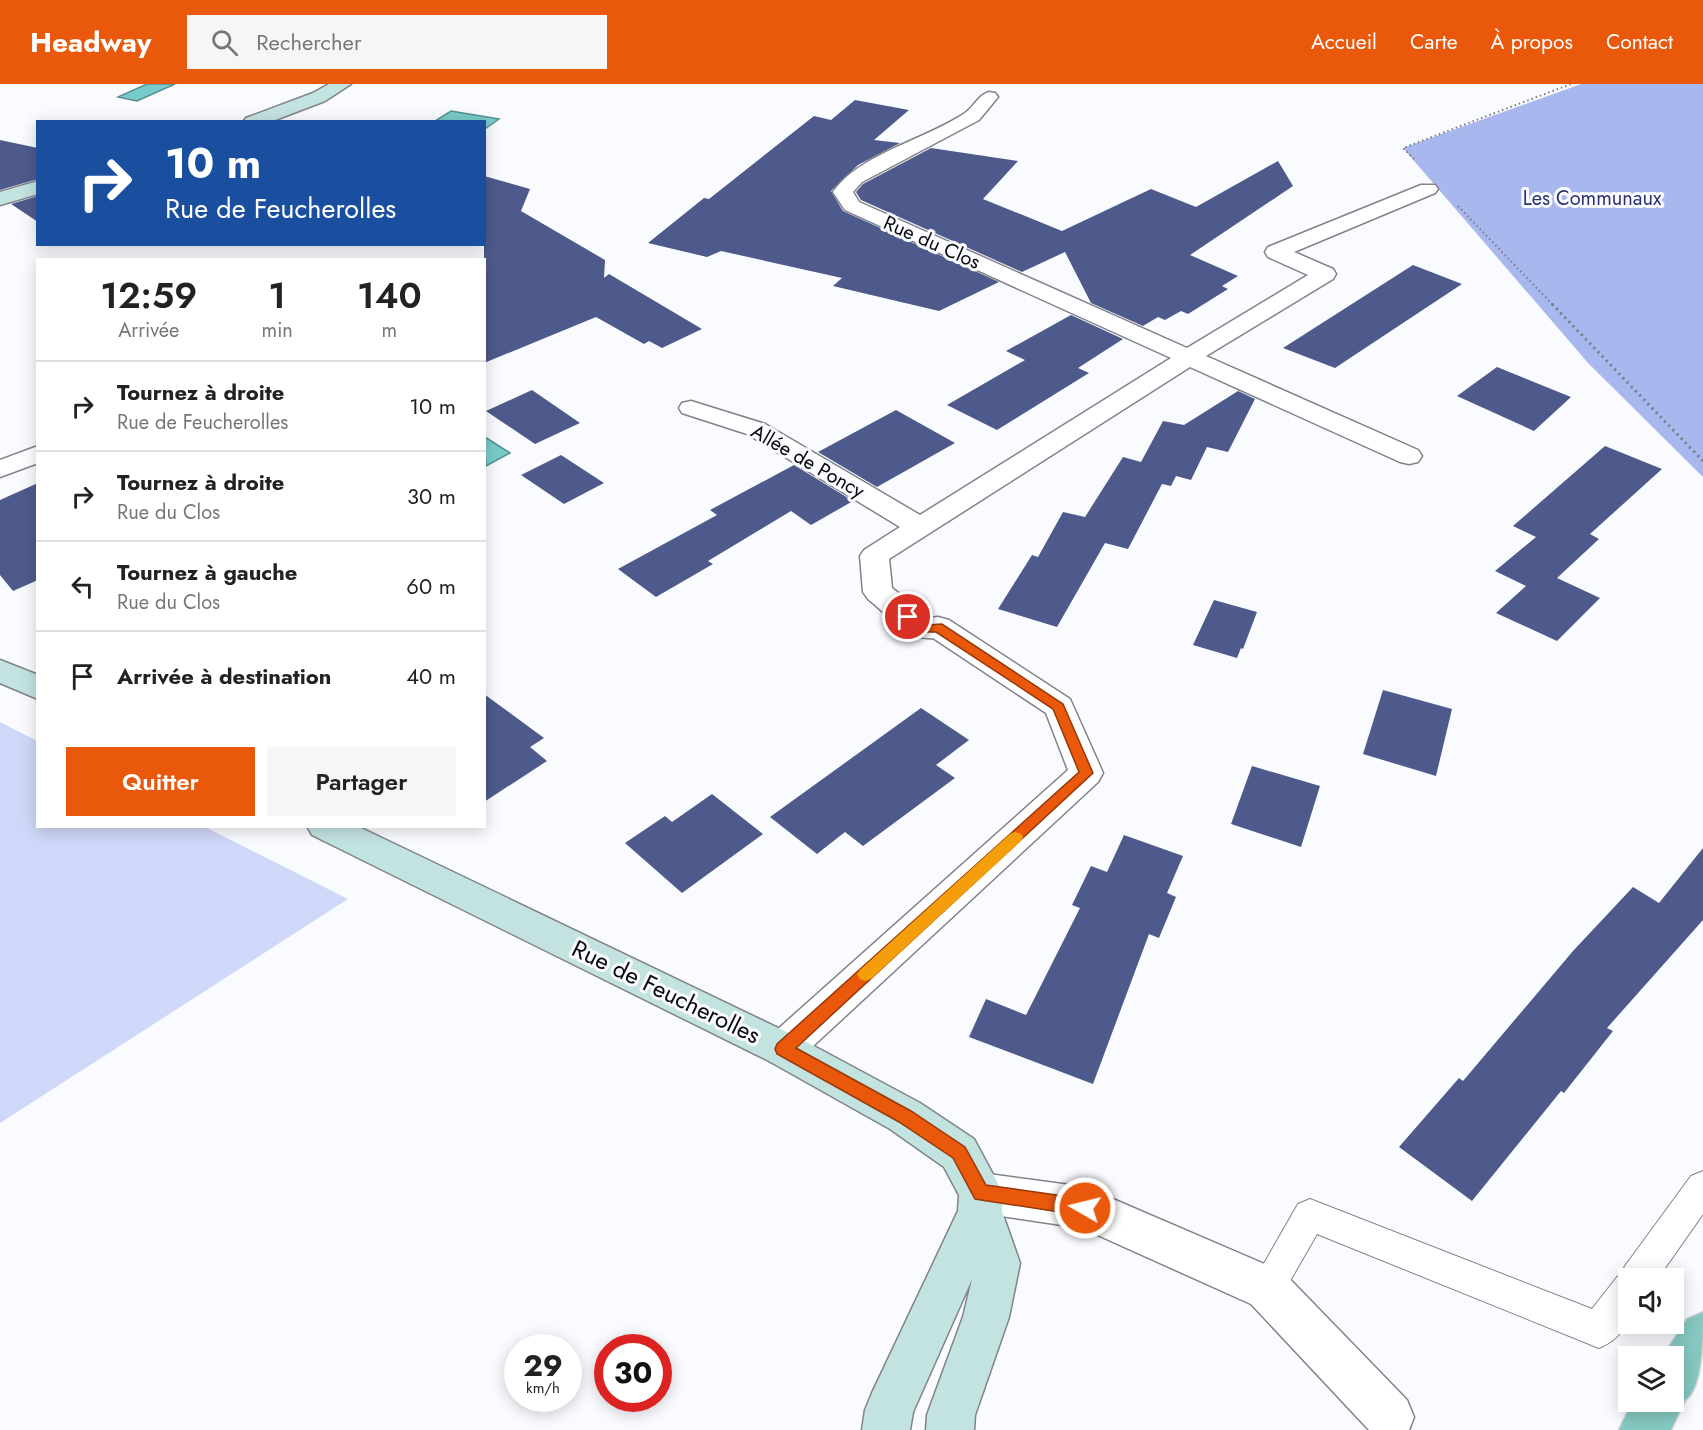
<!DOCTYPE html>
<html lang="fr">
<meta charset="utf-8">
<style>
:root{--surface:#fff;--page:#f6f6f6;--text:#222;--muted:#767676;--line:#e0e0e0;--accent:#ea580c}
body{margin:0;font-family:Jost,sans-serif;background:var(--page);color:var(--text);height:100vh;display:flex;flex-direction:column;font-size:22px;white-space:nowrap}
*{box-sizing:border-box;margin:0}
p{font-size:20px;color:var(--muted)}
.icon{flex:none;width:33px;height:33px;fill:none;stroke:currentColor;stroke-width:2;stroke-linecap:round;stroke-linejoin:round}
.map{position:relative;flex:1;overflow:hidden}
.side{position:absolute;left:36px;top:174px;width:450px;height:570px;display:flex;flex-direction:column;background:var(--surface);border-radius:0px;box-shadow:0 3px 15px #0003}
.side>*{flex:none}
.top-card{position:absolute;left:36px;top:36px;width:450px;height:126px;border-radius:0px;box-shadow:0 3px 15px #0003;background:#1a4fa0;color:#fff;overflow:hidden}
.controls{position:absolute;left:1618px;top:1184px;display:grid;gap:12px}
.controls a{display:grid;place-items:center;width:66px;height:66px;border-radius:0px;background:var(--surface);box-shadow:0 3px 15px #0003;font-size:30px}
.speed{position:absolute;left:504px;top:1250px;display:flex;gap:12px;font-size:30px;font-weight:700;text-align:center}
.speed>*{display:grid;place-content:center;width:78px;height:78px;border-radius:50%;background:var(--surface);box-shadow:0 3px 15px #0003;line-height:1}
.speed small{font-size:15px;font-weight:400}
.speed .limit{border:9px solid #d22;background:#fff;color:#111}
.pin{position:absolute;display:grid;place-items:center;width:51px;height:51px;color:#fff;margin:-26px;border:3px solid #fff;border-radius:50%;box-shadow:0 2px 6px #0007}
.me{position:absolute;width:66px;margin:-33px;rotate:278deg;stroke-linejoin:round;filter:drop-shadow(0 0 4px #0008)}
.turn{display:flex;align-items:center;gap:21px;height:126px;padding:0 30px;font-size:27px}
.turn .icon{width:78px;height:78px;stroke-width:2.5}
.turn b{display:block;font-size:42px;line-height:51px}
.eta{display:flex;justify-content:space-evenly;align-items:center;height:102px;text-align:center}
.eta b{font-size:36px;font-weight:600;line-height:42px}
.action{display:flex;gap:12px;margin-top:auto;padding:12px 30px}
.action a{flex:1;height:69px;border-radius:0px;background:var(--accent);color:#fff;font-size:24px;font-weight:600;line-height:69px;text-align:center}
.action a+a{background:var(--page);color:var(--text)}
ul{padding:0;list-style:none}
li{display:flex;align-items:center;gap:18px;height:90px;padding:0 30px;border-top:2px solid var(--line)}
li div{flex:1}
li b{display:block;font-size:22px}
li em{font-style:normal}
header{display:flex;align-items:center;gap:36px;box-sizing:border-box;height:84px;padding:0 30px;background:var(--accent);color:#fff}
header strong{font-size:28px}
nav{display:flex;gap:33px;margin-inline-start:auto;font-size:21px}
.search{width:420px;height:54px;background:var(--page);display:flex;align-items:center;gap:15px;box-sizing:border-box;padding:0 21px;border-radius:0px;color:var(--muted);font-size:22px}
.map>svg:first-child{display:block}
</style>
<header>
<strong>Headway</strong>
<div class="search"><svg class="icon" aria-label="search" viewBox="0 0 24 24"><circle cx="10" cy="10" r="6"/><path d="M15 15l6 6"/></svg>Rechercher</div>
<nav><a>Accueil</a><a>Carte</a><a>À propos</a><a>Contact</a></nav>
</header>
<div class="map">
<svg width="1703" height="1346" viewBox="0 0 1703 1346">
<rect width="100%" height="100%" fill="#fafbff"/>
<path fill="#cfd8f8" d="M0,638L37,657L38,742L205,743L348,815L0,1039Z"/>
<path fill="#a8b7ee" d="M1581,0H1703V393L1588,279L1403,64Z"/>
<path fill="#78cbcb" stroke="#579192" stroke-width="1.5" d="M147,0H175L137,17L118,13Z
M451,27L499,35L485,45L484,38L435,37Z
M484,353H485L510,369L486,382Z"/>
<path fill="#4e5a8b" d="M855,16L909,26L874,56L900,59L858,81L831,107L843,127L999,198L939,227L833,202L842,194L721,167L707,173L648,159L704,114L709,115L814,32L831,36Z
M0,56L38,64V95L0,106Z
M931,64L1018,77L983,115L1062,147L1151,105L1196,123L1278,77L1293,102L1190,171L1238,192L1222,202L1228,205L1188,230L1181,227L1165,236L1158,233L1143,242L1091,219L1065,168L1022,188L861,116L856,108L863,100Z
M484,92L530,105L521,127L605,176L604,194L609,190L702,245L662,264L649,257L644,260L596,233L484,279Z
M38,112V138L11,120Z
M1413,181L1462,200L1335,284L1283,264Z
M1071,231L1123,255L1078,284L1089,289L997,346L947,321L1025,276L1006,267Z
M1497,283L1571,313L1534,347L1457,312Z
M532,306L580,339L535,360L486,327Z
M1238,307L1255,315L1228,368L1207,363L1191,396L1176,392L1171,402L1162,400L1128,465L1105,459L1057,543L998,525L1032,471L1038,473L1063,428L1085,433L1123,373L1141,378L1163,337L1184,341Z
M896,326L955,359L877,403L818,368Z
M1605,362L1662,385L1590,450L1599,455L1557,494L1600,514L1557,557L1496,529L1526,502L1495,487L1536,453L1513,442Z
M561,371L604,399L564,420L521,391Z
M794,381L853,417L811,441L791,427L708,477L713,480L656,513L618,485L717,431L710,426Z
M38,399V496L13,507L0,491V416Z
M1214,516L1257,528L1243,565L1241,564L1237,574L1193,561Z
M1383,606L1452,625L1436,692L1363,670Z
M484,610L544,654L530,663L547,677L484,718Z
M921,624L969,656L936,681L955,694L863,762L845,748L817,770L770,733Z
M1252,682L1320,702L1301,763L1231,740Z
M712,710L763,750L682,809L625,759L665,732L672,738Z
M1124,751L1183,772L1167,809L1176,813L1159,854L1149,850L1093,1000L969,953L986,915L1026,931L1080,824L1072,821L1091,782L1107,788Z
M1703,764V836L1607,944L1613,947L1564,1009L1561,1007L1472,1117L1399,1063L1459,994L1463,997L1573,867L1633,803L1659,819Z"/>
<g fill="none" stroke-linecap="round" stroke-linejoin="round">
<defs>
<path id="lane" d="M1703,1087V1130L1658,1194H1629C1629,1225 1633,1250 1599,1264L1317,1150L1279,1216L1267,1221L1255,1216L1250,1204L1298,1120L1310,1115L1592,1225L1617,1193L1621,1191L1625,1182L1691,1092Z"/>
<path id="street" d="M989,8L995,9L998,13L979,36L862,98L853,108L859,118L1187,264L1308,191L1268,173L1265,168L1268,163L1421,101H1435L1438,105L1435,109L1294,168L1333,185L1336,190L1333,195L1206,272L1418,366L1422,372L1418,378L1409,380L1400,378L1190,283L889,475L892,504L930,534L938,533L949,536L1070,615L1103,689L1098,698L797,977L783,982L769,977L763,965L769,953L1068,686L1046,629L933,554C908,557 886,529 868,515L863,508L860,472L864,466L900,443L747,350L682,329L679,324L682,319L691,317L765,340L920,431L1171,274L845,126L833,108C859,70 927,55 965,29C974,23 978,11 989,8Z
M38,362V379L0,393V376Z
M981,1089L1085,1103L1283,1188L1407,1316L1414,1333L1409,1346H1369L1251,1220L1082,1144L981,1129L966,1123L959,1109L966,1095Z"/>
<path id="secondary" d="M329,0H351L325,17L270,38H243L246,34L313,9Z
M38,97V110L0,121V108Z
M0,576L38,591V615L0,599Z
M307,742H357L797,953L920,1019L974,1055L1003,1109L1002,1128L1020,1179L1009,1233L975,1331L974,1346H926L927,1331L963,1233L972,1195L913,1328L910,1346H862L865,1326L872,1309L958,1127L959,1111L944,1083L890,1045L769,977L312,751Z"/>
<path id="primary" d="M1703,1228C1703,1252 1703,1305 1685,1316L1671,1346H1619L1633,1317H1674V1272H1663L1687,1235Z"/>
</defs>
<use href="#lane" stroke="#81838b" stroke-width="2"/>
<use href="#street" stroke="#81838b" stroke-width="3"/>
<use href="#secondary" stroke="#81838b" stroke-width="3"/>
<use href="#primary" stroke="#d8d8d8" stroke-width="3"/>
<path stroke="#7b7b7f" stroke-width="2" stroke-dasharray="1.5 3" stroke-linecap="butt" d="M1414,75L1403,64L1571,0
M1458,122L1553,221"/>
<path stroke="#7b7b7f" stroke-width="3" stroke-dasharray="2 4" stroke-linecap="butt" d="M1552,220L1703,377"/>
<use href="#lane" fill="#fff" fill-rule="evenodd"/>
<use href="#street" fill="#fff" fill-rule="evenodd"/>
<use href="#secondary" fill="#c3e3e1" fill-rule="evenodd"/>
<use href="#primary" fill="#86c8c2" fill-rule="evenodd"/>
</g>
<path fill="#ea580c" stroke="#983908" stroke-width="1.5" d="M908,529L926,541L942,540L1063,620L1093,689L796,964L911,1027L965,1063L986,1101L1085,1115L1091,1118L1094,1124L1091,1130L1085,1132L975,1115L953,1074L899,1038L777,970L775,965L777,960L1079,688L1053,625L936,548H919L902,533Z"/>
<path fill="#f59e0b" d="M1015,748L1021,750L1023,753L1021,757L871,895L865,897L860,895L857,890L860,886L1010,750Z"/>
<g text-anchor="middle" stroke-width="6" stroke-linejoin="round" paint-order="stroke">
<g font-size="20" fill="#293272" stroke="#fafbff">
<text x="1592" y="121">Les Communaux</text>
</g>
<g font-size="20" fill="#0b0b0e" stroke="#fafbff">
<text transform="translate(932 158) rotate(24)" y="7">Rue du Clos</text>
<text transform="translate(808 377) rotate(30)" y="7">Allée de Poncy</text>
</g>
<g font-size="24" fill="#0b0b0e" stroke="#fafbff">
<text transform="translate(666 908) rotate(26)" y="8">Rue de Feucherolles</text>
</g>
</g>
</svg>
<div class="controls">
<a><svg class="icon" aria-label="sound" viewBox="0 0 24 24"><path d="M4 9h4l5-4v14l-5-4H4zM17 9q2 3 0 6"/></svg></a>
<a><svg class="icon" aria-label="layers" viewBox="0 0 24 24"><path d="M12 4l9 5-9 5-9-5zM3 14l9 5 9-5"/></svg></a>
</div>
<div class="speed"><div>29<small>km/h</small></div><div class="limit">30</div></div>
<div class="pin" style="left:908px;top:533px;background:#d93025"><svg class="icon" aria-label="arrive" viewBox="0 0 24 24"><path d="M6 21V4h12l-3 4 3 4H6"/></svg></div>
<svg class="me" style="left:1085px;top:1124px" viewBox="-20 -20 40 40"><circle r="17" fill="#ea580c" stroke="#fff" stroke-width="3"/><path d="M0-11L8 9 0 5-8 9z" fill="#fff"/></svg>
<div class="top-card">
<div class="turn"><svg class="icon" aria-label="right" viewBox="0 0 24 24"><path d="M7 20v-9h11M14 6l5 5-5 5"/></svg><div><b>10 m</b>Rue de Feucherolles</div></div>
</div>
<section class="side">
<div class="eta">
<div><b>12:59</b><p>Arrivée</p></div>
<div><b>1</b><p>min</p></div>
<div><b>140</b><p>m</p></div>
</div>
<ul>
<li><svg class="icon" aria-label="right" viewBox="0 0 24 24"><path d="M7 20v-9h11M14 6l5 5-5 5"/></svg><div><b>Tournez à droite</b><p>Rue de Feucherolles</p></div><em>10 m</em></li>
<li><svg class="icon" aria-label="right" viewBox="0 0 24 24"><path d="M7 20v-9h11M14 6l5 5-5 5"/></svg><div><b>Tournez à droite</b><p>Rue du Clos</p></div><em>30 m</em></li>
<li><svg class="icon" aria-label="left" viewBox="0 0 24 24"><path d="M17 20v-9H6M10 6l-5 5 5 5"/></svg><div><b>Tournez à gauche</b><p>Rue du Clos</p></div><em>60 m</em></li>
<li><svg class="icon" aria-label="arrive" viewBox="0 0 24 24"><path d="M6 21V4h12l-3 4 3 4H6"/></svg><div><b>Arrivée à destination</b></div><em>40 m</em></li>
</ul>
<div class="action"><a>Quitter</a><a>Partager</a></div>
</section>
</div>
